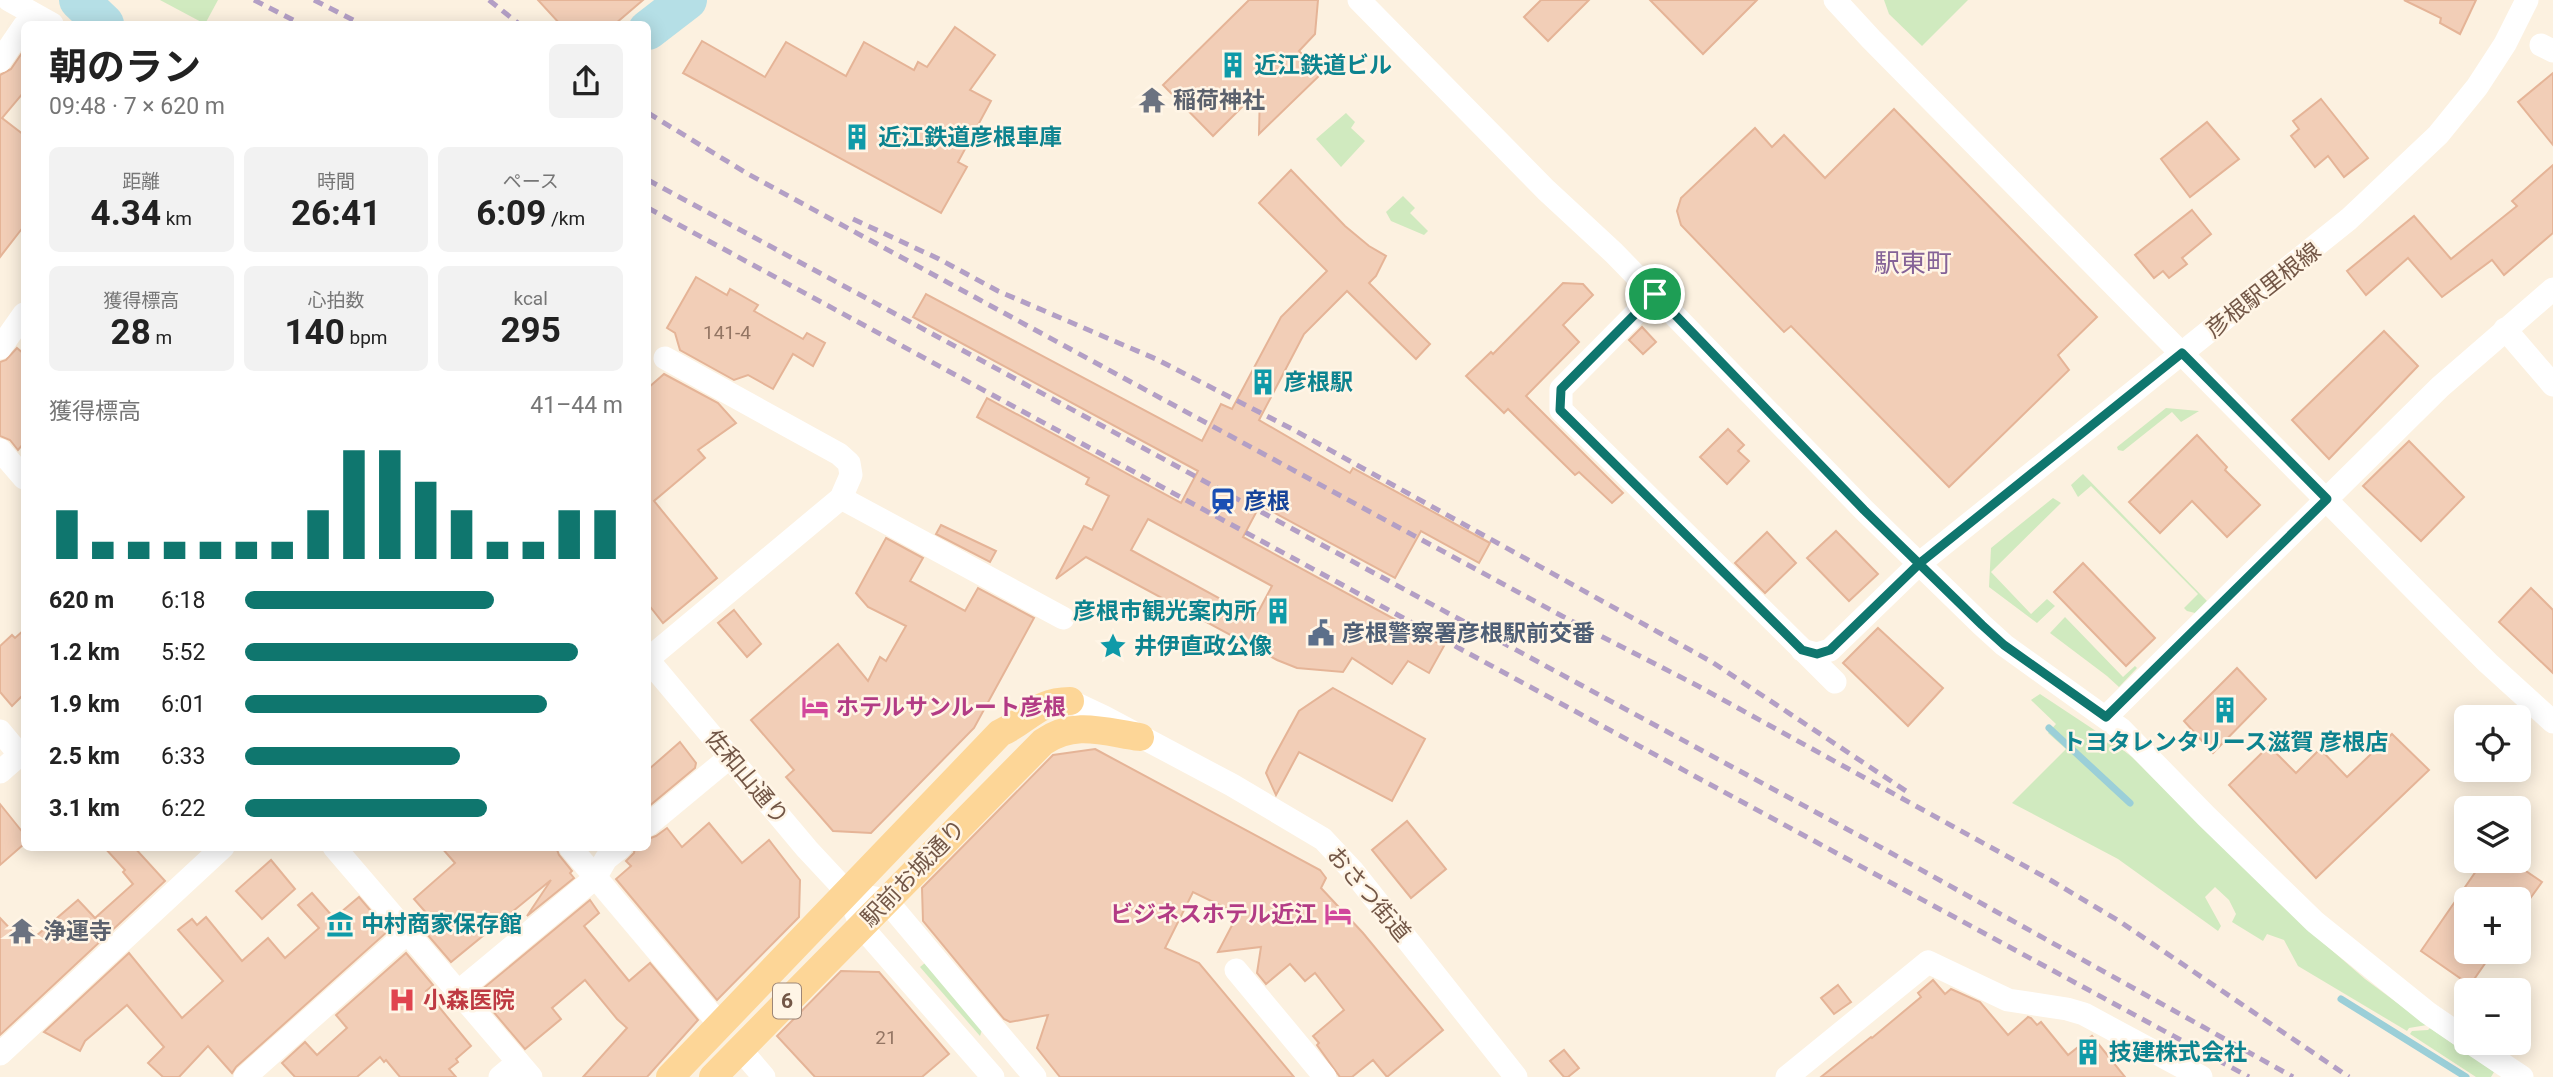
<!DOCTYPE html>
<html lang="ja">
<meta charset="utf-8">
<style>
:root{--surface:#fff;--page:#f2f2f2;--text:#222;--muted:#767676;--accent:#0f766e}
body{margin:0;font-family:Roboto,"Noto Sans JP",sans-serif;background:var(--page);color:var(--text);height:100vh;display:flex;flex-direction:column;font-size:26px;white-space:nowrap}
*{box-sizing:border-box;margin:0}
p{font-size:23px;color:var(--muted)}
.icon{flex:none;width:38px;height:38px;fill:none;stroke:currentColor;stroke-width:2;stroke-linecap:round;stroke-linejoin:round}
.map{position:relative;flex:1;overflow:hidden}
.details{position:absolute;left:21px;top:21px;width:630px;height:830px;display:flex;flex-direction:column;background:var(--surface);border-radius:10px;box-shadow:0 4px 18px #0003}
.details>*{flex:none}
.controls{position:absolute;left:2454px;top:705px;display:grid;gap:14px}
.controls a{display:grid;place-items:center;width:77px;height:77px;border-radius:10px;background:var(--surface);box-shadow:0 4px 18px #0003;font-size:35px}
.pin{position:absolute;display:grid;place-items:center;width:60px;height:60px;color:#fff;margin:-30px;border:4px solid #fff;border-radius:50%;box-shadow:0 2px 7px #0007}
.round{display:grid;place-items:center;flex:none;width:74px;height:74px;border-radius:10px;background:var(--page)}
.head{display:flex;align-items:center;justify-content:space-between;height:119px;padding:0 28px}
h1{font-size:38px;font-weight:700;line-height:52px}
.metrics{display:grid;grid-template-columns:repeat(3,1fr);gap:10px;height:119px;padding:7px 28px}
.metrics div{display:grid;align-content:center;border-radius:10px;background:var(--page);text-align:center}
.metrics b{font-size:35px;font-weight:700}
.metrics small{font-size:19px;font-weight:400}
.metrics p{font-size:19px}
.chart{height:196px;padding:14px 28px}
.chart p{display:flex;justify-content:space-between}
.chart svg{width:100%;height:126px;margin-top:7px;stroke:var(--accent);stroke-width:6}
ul{padding:0 28px;list-style:none;font-size:23px}
li{display:grid;grid-template-columns:112px 84px 1fr;align-items:center;height:52px}
li i{height:18px;border-radius:9px;background:var(--accent)}
.map>svg:first-child{display:block}
.green{fill:#d0eabf}
.lines{fill:none;stroke-linecap:round;stroke-linejoin:round}
.stream{stroke:#9bcfd8;stroke-width:7}
.river{stroke:#b5dfe6;stroke-width:40}
.building{fill:#f2ceb7;stroke:#e5b497;stroke-width:2;fill-rule:evenodd}
.minor{stroke:#fff;stroke-width:23}
.major{stroke:#fdd697;stroke-width:28}
.rail{stroke:#b39fc5;stroke-width:5;stroke-dasharray:10 7;stroke-linecap:butt}
.route-casing{stroke:#fff;stroke-width:14}
.route{stroke:#0f766e;stroke-width:9}
.labels{text-anchor:middle;stroke-width:5;stroke-linejoin:round;paint-order:stroke}
.number-label{font-size:19px;fill:#937563}
.shield{fill:#fff5e6;stroke:#9d8677;stroke-width:2}
.shield-label{font-size:21px;font-weight:bold;fill:#735747}
.culture-label{font-size:23px;font-weight:bold;fill:#0d838f;stroke:#fff5e6;text-anchor:start}
.worship-label{font-size:23px;font-weight:bold;fill:#5b616d;stroke:#fff5e6;text-anchor:start}
.street-label{font-size:23px;fill:#735747;stroke:#fff5e6}
.transit-label{font-size:23px;font-weight:bold;fill:#164399;stroke:#fff5e6;text-anchor:start}
.service-label{font-size:23px;font-weight:bold;fill:#4e5e75;stroke:#fff5e6;text-anchor:start}
.hotel-label{font-size:23px;font-weight:bold;fill:#b23c85;stroke:#fff5e6;text-anchor:start}
.health-label{font-size:23px;font-weight:bold;fill:#be3a42;stroke:#fff5e6;text-anchor:start}
.quarter-label{font-size:26px;fill:#856297;stroke:#fff5e6}
</style>
<div class="map">
<svg width="2553" height="1077" viewBox="0 0 2553 1077">
<rect width="100%" height="100%" fill="#fcf1e0"/>
<g class="green">
<polygon points="160,0 218,0 205,24"/>
<polygon points="1884,0 1968,0 1922,46 1889,14"/>
<polygon points="1346,113 1355,122 1351,128 1365,141 1341,167 1316,139"/>
<polygon points="1403,196 1415,208 1410,213 1428,231 1424,235 1391,221 1386,212"/>
<polygon points="2166,408 2199,411 2181,422 2172,412 2123,451 2118,450 2117,447"/>
<polygon points="2083,474 2207,601 2195,613 2187,611 2184,608 2198,594 2091,486 2078,497 2071,485"/>
<polygon points="2053,498 2061,503 1991,572 2031,614 2047,599 2055,606 2037,623 1989,587 1991,548"/>
<polygon points="2065,617 2123,677 2135,666 2137,668 2119,687 2107,676 2050,633"/>
<polygon points="2040,694 2114,743 2132,757 2305,927 2365,979 2427,1025 2409,1028 2407,1031 2298,966 2284,940 2267,934 2263,941 2232,922 2236,914 2229,900 2215,887 2205,897 2221,926 2218,931 2118,859 2012,803 2066,749 2048,733 2056,724 2031,700"/>
<polygon points="925,963 982,1030 980,1036 920,967"/>
<polygon points="2430,1028 2494,1072 2491,1077 2476,1077 2410,1034 2412,1031 2428,1030"/>
</g>
<g class="lines">
<g class="stream">
<polyline points="2049,728 2130,803"/>
<polyline points="2341,999 2466,1077"/>
</g>
<g class="river">
<polyline points="79,0 104,24"/>
<polyline points="648,30 687,0"/>
</g>
</g>
<g class="building">
<polygon points="538,0 643,0 615,24 560,24"/>
<polygon points="1249,0 1318,0 1315,34 1299,51 1321,74 1259,134 1260,89 1213,136 1163,85"/>
<polygon points="1541,0 1589,0 1548,41 1524,17"/>
<polygon points="1650,0 1757,0 1703,54"/>
<polygon points="2404,0 2476,0 2460,34 2440,23 2441,18"/>
<polygon points="955,27 995,55 970,90 991,101 958,162 967,167 941,213 683,73 702,41 765,77 786,42 846,76 864,42 914,70 918,62 927,67"/>
<polygon points="24,50 24,92 2,118 24,135 24,226 0,257 0,75 11,69"/>
<polygon points="2553,73 2553,145 2518,102"/>
<polygon points="2321,99 2368,158 2344,177 2328,156 2315,167 2291,136 2299,129 2293,121"/>
<polygon points="1894,109 2097,317 2058,355 2069,370 1949,487 1791,326 1784,332 1681,225 1677,211 1681,198 1755,128 1772,147 1784,135 1825,178"/>
<polygon points="2207,122 2239,159 2190,197 2161,159"/>
<polygon points="2553,165 2553,233 2504,275 2492,260 2442,297 2408,258 2366,295 2347,271 2414,216 2451,259 2517,206 2512,201"/>
<path d="M1291 170 1345 226 1369 246 1386 256 1376 276 1369 283 1430 344 1416 359 1347 291 1304 334 1259 420 1350 473 1353 468 1490 543 1479 563 1421 531 1395 578 1260 505 1243 537 1444 646 1429 673 1408 661 1392 684 1352 658 1343 672 1297 668 1277 660 1086 557 1056 579 1084 526 1092 530 1109 496 1086 484 1089 478 977 417 987 398 1181 503 1198 471 913 317 926 294 1202 441 1221 404 1232 409 1281 317 1327 271 1259 203ZM1148 519 1272 586 1255 618 1131 550Z"/>
<polygon points="2192,210 2211,234 2182,258 2187,264 2169,278 2163,271 2154,278 2135,255"/>
<polygon points="696,277 727,295 730,289 758,305 754,311 803,339 807,333 825,343 813,366 793,354 773,389 748,375 734,380 680,350 675,333 667,328"/>
<polygon points="1563,283 1583,284 1593,295 1563,325 1579,342 1526,396 1623,493 1612,503 1579,472 1575,475 1508,409 1504,413 1466,376 1491,352 1493,354"/>
<polygon points="1642,327 1656,342 1643,354 1629,340"/>
<polygon points="2384,331 2418,366 2329,459 2292,420"/>
<polygon points="17,348 24,354 24,443 18,450 10,440 0,436 0,362 6,360"/>
<polygon points="664,374 718,403 736,423 698,450 705,458 654,501 717,578 663,623 648,604 648,388"/>
<polygon points="1728,429 1744,445 1738,451 1749,461 1727,484 1700,457"/>
<polygon points="2197,435 2227,467 2225,470 2260,505 2227,537 2192,501 2160,533 2129,502"/>
<polygon points="2409,441 2464,497 2421,541 2363,486"/>
<polygon points="941,525 996,551 990,562 936,534"/>
<polygon points="1836,531 1878,574 1849,601 1807,558"/>
<polygon points="1767,532 1796,563 1765,593 1735,563"/>
<polygon points="886,538 923,558 910,581 965,611 978,588 1034,618 974,728 871,833 833,831 786,777 794,770 751,720 838,644 868,681 880,657 886,661 906,626 868,607 856,593"/>
<polygon points="2083,563 2155,638 2126,666 2054,592"/>
<polygon points="2531,588 2553,610 2553,673 2499,622"/>
<polygon points="734,610 761,644 747,657 718,623"/>
<polygon points="1878,628 1943,688 1908,726 1843,663"/>
<polygon points="24,630 24,694 12,706 0,692 0,646 12,635 15,638"/>
<polygon points="2237,668 2266,699 2213,753 2184,721"/>
<polygon points="1333,688 1425,739 1392,801 1299,752 1276,795 1266,773 1269,766 1299,711"/>
<polygon points="2392,734 2429,770 2316,878 2229,785 2269,746 2296,773 2320,749 2347,777"/>
<polygon points="680,742 696,763 695,768 648,807 648,770"/>
<polygon points="1095,749 1320,870 1326,878 1321,888 1363,933 1443,1030 1387,1077 1373,1060 1352,1077 1340,1077 1317,1045 1319,1043 1313,1036 1344,1010 1315,973 1305,981 1290,964 1266,984 1257,973 1261,947 1218,952 1238,914 1193,892 1165,948 1199,963 1294,1077 1060,1077 1037,1048 1048,1015 1010,1022 1004,1019 923,921 922,888 1053,755"/>
<polygon points="0,804 24,834 24,844 0,865"/>
<polygon points="1407,821 1446,869 1411,898 1372,850"/>
<polygon points="709,823 742,863 769,840 800,880 799,917 717,1000 616,879 631,866 626,861 634,853 635,847 648,847 648,839 656,836 667,828 682,847"/>
<polygon points="104,847 134,847 165,881 0,1035 0,918 18,937 28,927 36,936 78,900 95,918 133,884 123,872 125,870"/>
<polygon points="441,847 556,847 559,855 572,871 570,873 574,878 527,916 551,880 451,962 426,933 436,924 414,899 455,863"/>
<polygon points="271,860 295,889 262,919 236,891"/>
<polygon points="2483,861 2511,861 2542,882 2529,900 2466,900 2466,952 2493,952 2470,985 2421,951"/>
<polygon points="312,893 334,918 359,897 388,931 236,1067 232,1073 208,1046 179,1077 163,1077 148,1063 164,1047 127,1005 85,1041 80,1051 44,1032 129,953 182,1018 223,981 178,930 192,919 197,925 206,917 242,961 268,938 285,958 319,928 298,905"/>
<polygon points="590,900 599,913 584,926 629,981 650,963 698,1020 647,1077 583,1077 627,1028 617,1019 585,980 552,1008 561,1019 525,1049 480,996 480,991"/>
<polygon points="406,953 433,985 426,991 471,1046 456,1059 458,1062 449,1069 456,1077 400,1077 386,1060 384,1062 380,1057 357,1077 295,1077 282,1063 305,1042 317,1055 347,1028 336,1015"/>
<polygon points="841,971 879,972 949,1054 922,1077 815,1077 777,1036"/>
<polygon points="1933,980 1945,994 1951,989 1980,1002 2008,1035 2028,1017 2031,1018 2037,1025 2041,1022 2068,1055 2092,1036 2125,1077 1821,1077 1871,1037 1872,1038 1921,997 1918,993"/>
<polygon points="1838,985 1851,1002 1834,1014 1821,998"/>
<polygon points="1564,1050 1579,1068 1568,1077 1564,1077 1550,1061"/>
</g>
<g class="lines">
<g class="minor">
<polyline points="9,0 52,24"/>
<polyline points="1359,0 1546,190 1614,253 1864,510 1982,625 2004,645 2121,729 2206,816 2315,922 2428,1013 2466,1039"/>
<polyline points="1835,0 1871,39 2421,596 2488,663 2553,722"/>
<polyline points="2541,45 2553,51"/>
<polyline points="0,61 24,26"/>
<polyline points="1655,294 1561,389 1561,410 1835,682"/>
<polyline points="2505,329 2553,385"/>
<polyline points="0,348 24,314"/>
<polyline points="0,450 24,478"/>
<polyline points="841,498 1063,618"/>
<polyline points="1802,650 1817,654 1830,650 1920,563 2349,219 2438,135 2477,87 2505,44 2527,0"/>
<polyline points="648,659 841,498 851,475 849,463 839,454 665,358"/>
<polyline points="648,660 807,849 848,893 861,926 993,1077"/>
<polyline points="1070,701 1104,717 1232,785 1323,839 1352,870 1516,1077"/>
<polyline points="2106,717 2440,387 2553,289"/>
<polyline points="0,731 20,755"/>
<polyline points="0,772 24,751"/>
<polyline points="648,825 730,757"/>
<polyline points="334,847 531,1077"/>
<polyline points="570,847 720,1025"/>
<polyline points="848,893 886,900 1035,1077"/>
<polyline points="1236,970 1325,1077"/>
<polyline points="459,991 595,878 606,859 621,847"/>
<polyline points="2471,1043 2522,1077"/>
<polyline points="740,1049 764,1077"/>
<polyline points="0,1054 223,847"/>
<polyline points="245,1077 407,933"/>
<polyline points="500,1077 518,1062"/>
<polyline points="1787,1077 1928,962 2008,1000 2067,1009 2084,1014 2201,1077"/>
</g>
<g class="major">
<path d="M670 1077 1000 733C1028 721 1036 701 1070 701"/>
<path d="M713 1077 1043 742C1075 720 1104 732 1140 737"/>
</g>
<g class="rail">
<polyline points="254,0 301,24"/>
<polyline points="314,0 361,24"/>
<polyline points="489,0 519,24"/>
<polyline points="648,113 748,174 1562,616 1698,686 2052,881 2119,921 2349,1077"/>
<polyline points="648,180 1882,848 2293,1077"/>
<polyline points="648,208 2249,1077"/>
<polyline points="853,219 939,259 998,291 1156,359 1294,430 1712,662 1909,793"/>
</g>
</g>
<g class="lines">
<g class="route-casing">
<polyline id="route" points="1655,294 1864,510 1982,625 2004,645 2106,717 2327,499 2182,353 1920,563 1830,650 1817,654 1802,650 1560,410 1561,389 1655,294"/>
</g>
<use href="#route" class="route"/>
</g>
<defs>
<g id="building-bare" transform="scale(2.1)"><path d="M-4-6H4V6H1V3H-1V6H-4ZM-2.5-4.3h1.7v1.8h-1.7ZM.8-4.3h1.7v1.8H.8ZM-2.5-1h1.7V.8h-1.7ZM.8-1h1.7V.8H.8Z" fill="#0f9aa8" stroke="#fff5e6" stroke-width="2.5" paint-order="stroke"/></g>
<g id="temple-bare" transform="scale(2.1)"><path d="M0-6L5-2H3V0L6.5 2.5H4V6H1.5V3h-3V6H-4V2.5H-6.5L-3 0V-2H-5Z" fill="#6b7280" stroke="#fff5e6" stroke-width="2.5" paint-order="stroke"/></g>
<g id="station-bare" transform="scale(2.1)"><path d="M-3-6H3Q5-6 5-4V2Q5 4 3 4L4.5 6H3L1.5 4h-3L-3 6H-4.5L-3 4Q-5 4-5 2V-4Q-5-6-3-6ZM-3.5-4v3h7v-3ZM-3.5 1v1.5H-2V1ZM2 1v1.5H3.5V1Z" fill="#1a4fb4" stroke="#fff5e6" stroke-width="2.5" paint-order="stroke"/></g>
<g id="civic-bare" transform="scale(2.1)"><path d="M-.6-6.5H3V-4.5H.6V-3L4-1V1h2V6H-6V1h2V-1L-.6-3ZM-1.2 2.5V6h2.4V2.5Z" fill="#5c6f8a" stroke="#fff5e6" stroke-width="2.5" paint-order="stroke"/></g>
<g id="sight-bare" transform="scale(2.1)"><path d="M0-6L1.8-2.2L6-1.7L2.9 1.2L3.7 5.4L0 3.3L-3.7 5.4L-2.9 1.2L-6-1.7L-1.8-2.2Z" fill="#0f9aa8" stroke="#fff5e6" stroke-width="2.5" paint-order="stroke"/></g>
<g id="hotel-bare" transform="scale(2.1)"><path d="M-6-4.5h1.5V1H6V5H4.5V3h-9V5H-6ZM-4 0a1.8 1.8 0 1 1 3.6 0ZM.5 0V-2.5h3Q6-2.5 6 0Z" fill="#d1479c" stroke="#fff5e6" stroke-width="2.5" paint-order="stroke"/></g>
<g id="museum-bare" transform="scale(2.1)"><path d="M0-6L6-3V-2H-6V-3ZM-5-1h2V3h-2ZM-1-1h2V3h-2ZM3-1h2V3H3ZM-6 4H6V6H-6Z" fill="#0f9aa8" stroke="#fff5e6" stroke-width="2.5" paint-order="stroke"/></g>
<g id="hospital-bare" transform="scale(2.1)"><path d="M-5-5h3v3.5h4V-5h3V5h-3V1.5h-4V5h-3Z" fill="#e0444e" stroke="#fff5e6" stroke-width="2.5" paint-order="stroke"/></g>
</defs>
<g fill-rule="evenodd">
<use href="#building-bare" x="1233" y="65"/>
<use href="#temple-bare" x="1152" y="100"/>
<use href="#building-bare" x="857" y="137"/>
<use href="#building-bare" x="1263" y="382"/>
<use href="#station-bare" x="1223" y="501"/>
<use href="#building-bare" x="1278" y="611"/>
<use href="#civic-bare" x="1321" y="633"/>
<use href="#sight-bare" x="1113" y="646"/>
<use href="#hotel-bare" x="815" y="707"/>
<use href="#building-bare" x="2225" y="710"/>
<use href="#hotel-bare" x="1338" y="914"/>
<use href="#museum-bare" x="340" y="924"/>
<use href="#temple-bare" x="22" y="931"/>
<use href="#hospital-bare" x="402" y="1000"/>
<use href="#building-bare" x="2088" y="1052"/>
</g>
<g class="labels">
<g class="number-label">
<text x="727" y="339">141-4</text>
<text x="886" y="1044">21</text>
</g>
<rect class="shield" x="773" y="983.5" width="28" height="35" rx="5"/>
<g class="shield-label">
<text x="787" y="1008">6</text>
</g>
<g class="culture-label">
<text x="1254" y="73">近江鉄道ビル</text>
<text x="878" y="145">近江鉄道彦根車庫</text>
<text x="1284" y="390">彦根駅</text>
<text x="1257" y="619" text-anchor="end">彦根市観光案内所</text>
<text x="1134" y="654">井伊直政公像</text>
<text x="2225" y="750" text-anchor="middle">トヨタレンタリース滋賀 彦根店</text>
<text x="361" y="932">中村商家保存館</text>
<text x="2109" y="1060">技建株式会社</text>
</g>
<g class="worship-label">
<text x="1173" y="108">稲荷神社</text>
<text x="43" y="939">浄運寺</text>
</g>
<g class="street-label">
<text transform="translate(2263 290) rotate(-38)" y="8">彦根駅里根線</text>
<text transform="translate(747 777) rotate(50)" y="8">佐和山通り</text>
<text transform="translate(913 873) rotate(-46)" y="8">駅前お城通り</text>
<text transform="translate(1369 894) rotate(50)" y="8">おさつ街道</text>
</g>
<g class="transit-label">
<text x="1244" y="509">彦根</text>
</g>
<g class="service-label">
<text x="1342" y="641">彦根警察署彦根駅前交番</text>
</g>
<g class="hotel-label">
<text x="836" y="715">ホテルサンルート彦根</text>
<text x="1317" y="922" text-anchor="end">ビジネスホテル近江</text>
</g>
<g class="health-label">
<text x="423" y="1008">小森医院</text>
</g>
<g class="quarter-label">
<text x="1913" y="272">駅東町</text>
</g>
</g>
</svg>
<div class="controls">
<a><svg class="icon" aria-label="locate" viewBox="0 0 24 24"><circle cx="12" cy="12" r="6"/><path d="M12 2v4M12 18v4M2 12h4M18 12h4"/></svg></a>
<a><svg class="icon" aria-label="layers" viewBox="0 0 24 24"><path d="M12 4l9 5-9 5-9-5zM3 14l9 5 9-5"/></svg></a>
<a>+</a>
<a>−</a>
</div>
<div class="pin" style="left:1655px;top:294px;background:#1e9e55"><svg class="icon" aria-label="arrive" viewBox="0 0 24 24"><path d="M6 21V4h12l-3 4 3 4H6"/></svg></div>
<section class="details">
<div class="head"><div><h1>朝のラン</h1><p>09:48 · 7 × 620 m</p></div><a class="round"><svg class="icon" aria-label="share" viewBox="0 0 24 24"><path d="M12 15V3M7 8l5-5 5 5M5 13v7h14v-7"/></svg></a></div>
<div class="metrics">
<div><p>距離</p><b>4.34<small> km</small></b></div>
<div><p>時間</p><b>26:41</b></div>
<div><p>ペース</p><b>6:09<small> /km</small></b></div>
</div>
<div class="metrics">
<div><p>獲得標高</p><b>28<small> m</small></b></div>
<div><p>心拍数</p><b>140<small> bpm</small></b></div>
<div><p>kcal</p><b>295</b></div>
</div>
<div class="chart"><p><span>獲得標高</span>41–44 m</p>
<svg viewBox="0 0 160 44" preserveAspectRatio="none"><path d="M5 44V27M15 44V38M25 44V38M35 44V38M45 44V38M55 44V38M65 44V38M75 44V27M85 44V6M95 44V6M105 44V17M115 44V27M125 44V38M135 44V38M145 44V27M155 44V27"/></svg>
</div>
<ul>
<li><b>620 m</b>6:18<i style="width:66%"></i></li>
<li><b>1.2 km</b>5:52<i style="width:88%"></i></li>
<li><b>1.9 km</b>6:01<i style="width:80%"></i></li>
<li><b>2.5 km</b>6:33<i style="width:57%"></i></li>
<li><b>3.1 km</b>6:22<i style="width:64%"></i></li>
</ul>
</section>
</div>
